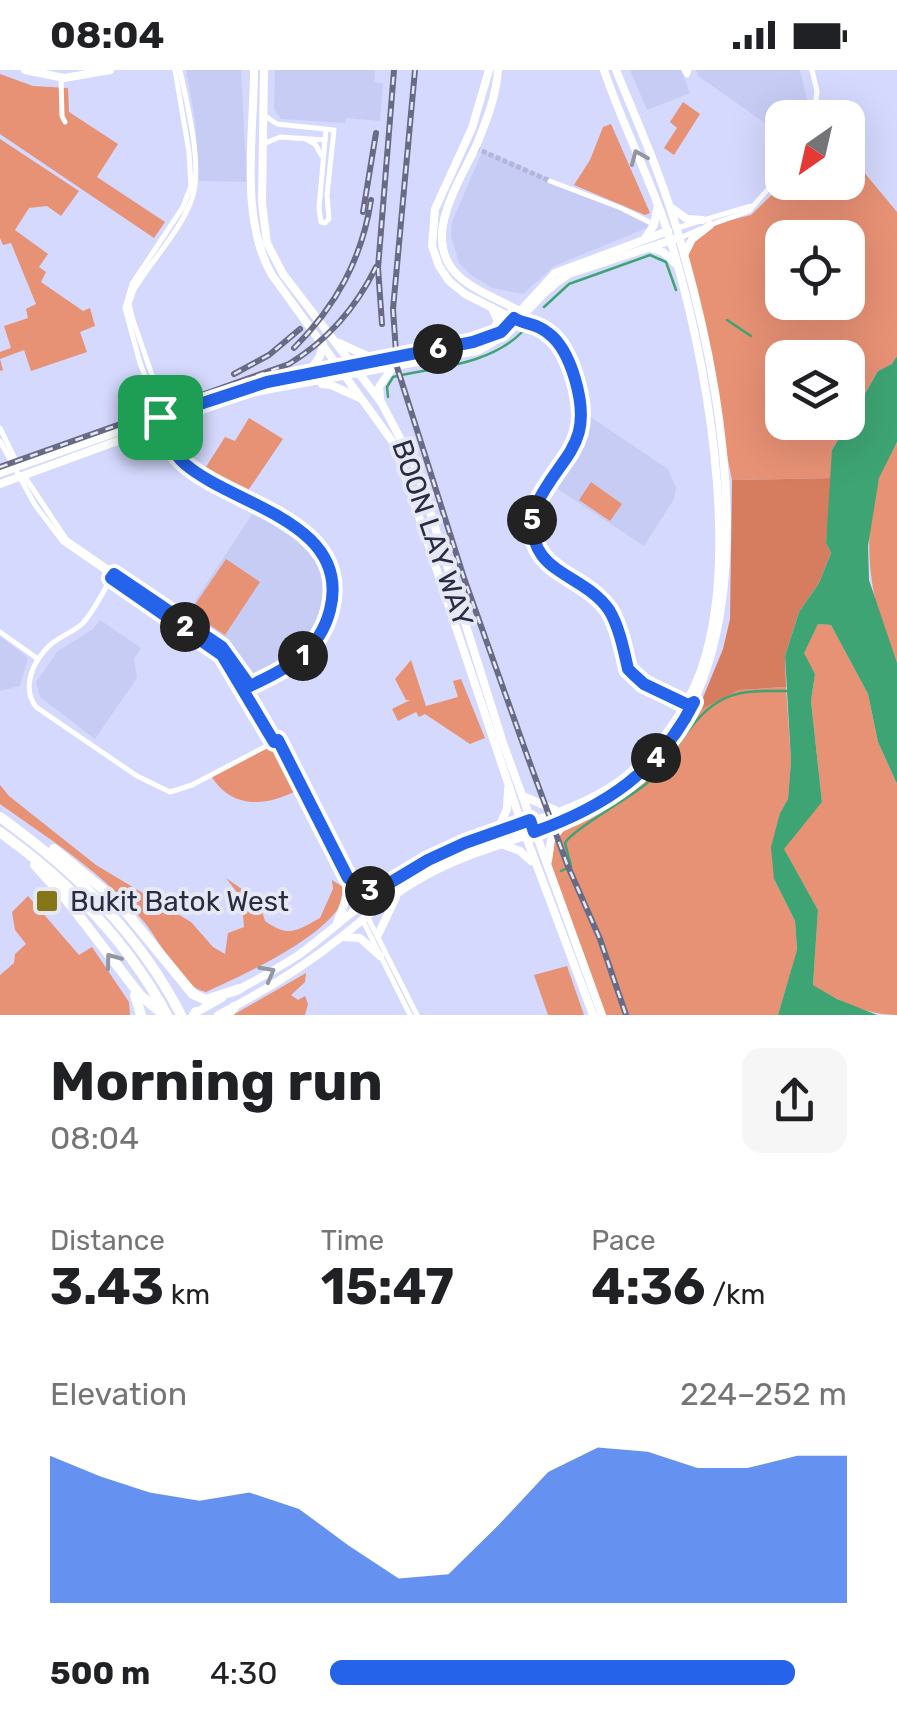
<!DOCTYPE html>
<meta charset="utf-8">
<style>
:root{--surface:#fff;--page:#f6f6f6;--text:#202124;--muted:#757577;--accent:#2563eb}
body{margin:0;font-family:Rubik,sans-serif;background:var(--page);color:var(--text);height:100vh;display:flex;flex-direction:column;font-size:38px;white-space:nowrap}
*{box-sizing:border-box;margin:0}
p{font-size:32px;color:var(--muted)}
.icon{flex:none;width:55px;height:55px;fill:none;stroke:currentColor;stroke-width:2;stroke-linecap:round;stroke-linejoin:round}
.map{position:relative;height:945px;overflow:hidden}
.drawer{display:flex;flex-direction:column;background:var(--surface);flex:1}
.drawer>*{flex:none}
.needle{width:65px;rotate:214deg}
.buttons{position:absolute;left:765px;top:30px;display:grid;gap:20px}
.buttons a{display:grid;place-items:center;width:100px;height:100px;border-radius:20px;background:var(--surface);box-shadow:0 10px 40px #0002;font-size:50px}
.pin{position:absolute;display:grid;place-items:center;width:85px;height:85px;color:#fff;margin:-42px;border-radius:20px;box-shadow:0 5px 15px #0006}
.km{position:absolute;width:50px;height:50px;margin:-25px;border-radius:50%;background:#222;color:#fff;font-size:28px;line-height:50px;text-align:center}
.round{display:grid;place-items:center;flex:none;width:105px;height:105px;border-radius:20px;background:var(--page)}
.headline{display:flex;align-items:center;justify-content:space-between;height:170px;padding:0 50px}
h1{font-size:55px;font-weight:700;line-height:75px}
.stats{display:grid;grid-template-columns:repeat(3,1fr);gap:15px;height:170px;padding:10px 50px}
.stats div{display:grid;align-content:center}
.stats b{font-size:50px;font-weight:700}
.stats small{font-size:28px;font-weight:400}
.stats p{font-size:28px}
.chart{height:280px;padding:20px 50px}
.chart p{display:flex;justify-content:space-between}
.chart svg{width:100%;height:180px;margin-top:10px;fill:var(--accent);opacity:.7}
ul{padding:0 50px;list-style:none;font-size:32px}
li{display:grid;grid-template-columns:160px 120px 1fr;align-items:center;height:75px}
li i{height:25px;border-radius:12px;background:var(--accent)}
.status{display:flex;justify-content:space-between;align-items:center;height:70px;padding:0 50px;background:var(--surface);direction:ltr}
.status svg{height:28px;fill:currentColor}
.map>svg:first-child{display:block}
.built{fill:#c7ccf4}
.green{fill:#e79175;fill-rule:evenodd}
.forest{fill:#d77d5f}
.water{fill:#3ea473}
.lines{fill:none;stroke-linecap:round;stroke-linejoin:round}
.stream{stroke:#3ea473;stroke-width:2.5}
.minor-tunnel{stroke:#b2b6d8;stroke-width:5;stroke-dasharray:5 2.5;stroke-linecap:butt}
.minor{stroke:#fff;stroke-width:5}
.major{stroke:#fff;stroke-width:8}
.highway{stroke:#fff;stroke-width:10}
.rail-casing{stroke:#676b86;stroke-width:6}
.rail{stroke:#e6e8f4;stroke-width:2.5;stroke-dasharray:8;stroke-linecap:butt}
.oneway{stroke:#9496a0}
.route-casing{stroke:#fff;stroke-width:20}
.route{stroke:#2563eb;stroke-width:12}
.poi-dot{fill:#86761a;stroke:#e6e8f4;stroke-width:4}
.labels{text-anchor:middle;stroke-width:8;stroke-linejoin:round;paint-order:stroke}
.street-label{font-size:28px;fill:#292c42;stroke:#e6e8f4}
.poi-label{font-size:28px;fill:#292c42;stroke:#e6e8f4;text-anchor:start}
</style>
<div class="status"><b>08:04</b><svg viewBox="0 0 49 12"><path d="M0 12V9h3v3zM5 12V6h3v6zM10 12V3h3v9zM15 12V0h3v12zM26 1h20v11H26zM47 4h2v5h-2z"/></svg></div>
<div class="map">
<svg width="897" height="945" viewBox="0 0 897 945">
<rect width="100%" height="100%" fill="#d4d9fd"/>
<g class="built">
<polygon points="186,0 241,0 247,112 199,111 195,50"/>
<polygon points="275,0 375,0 374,12 383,14 380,51 346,48 345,53 281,49 274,39"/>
<polygon points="630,0 681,0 690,23 647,40"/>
<polygon points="696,0 800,0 809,37 802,47 782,48 782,65 698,6"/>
<polygon points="483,80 649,152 647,158 554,196 523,224 493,218 471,205 459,193 451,166 452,152"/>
<polygon points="589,346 668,399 676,418 674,429 644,476 555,417 574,394 585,370"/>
<polygon points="255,440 308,470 321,486 329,515 323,548 307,575 295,588 254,610 234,582 185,546"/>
<polygon points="100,550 141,578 134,589 137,608 95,669 40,627 36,612 58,581 93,559"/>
<polygon points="0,566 28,588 20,616 0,621"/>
</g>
<g class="green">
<polygon points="0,4 33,16 68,18 69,42 118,74 97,107 165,152 154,168 0,64"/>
<polygon points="683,32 700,44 674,85 664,78 677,58 670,52"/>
<polygon points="611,54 650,143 645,145 574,115 590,90 603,57"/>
<polygon points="0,69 79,121 61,146 47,136 29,138 15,160 48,184 39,197 46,202 41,212 83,241 90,238 95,256 80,262 87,282 31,301 24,280 0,289 3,300 0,301 0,282 11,278 4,256 28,248 26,239 36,234 11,173 3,175 0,168"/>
<path d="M848 83 897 142V286L893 294 878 301 832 380V408L732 410 686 183 688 164 706 156 751 145 784 113 848 112ZM782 168H848V232H782ZM782 288H848V352H782Z"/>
<polygon points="249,348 283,369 247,422 206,397 225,367 235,371"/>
<path d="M897 372V593C870 537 860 468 879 408 883 396 891 384 897 372Z"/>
<polygon points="591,412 622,434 610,451 579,430"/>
<polygon points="226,489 260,512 225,565 190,542"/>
<path d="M818 554 831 555 868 624 878 672 897 714V945C866 945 839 931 813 915L818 840 783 778 822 732 811 631 815 604 803 583Z"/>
<polygon points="411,590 426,636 458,627 453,611 461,609 485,668 470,674 425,644 419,647 416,642 398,651 392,639 410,630 406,630 395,609"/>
<polygon points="786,617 791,691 788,729 780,743 774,809 795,851 797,881 778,945 602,945 549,801 548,782 563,755 623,720 697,642 739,620"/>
<path d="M274 672 298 720C265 737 232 739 211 706Z"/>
<path d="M0 715 9 726 96 795 191 852 213 877 225 884 228 863 244 857 243 845 232 838 239 825 226 808 259 831 265 851C289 868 296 861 320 848L333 819 332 810 343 817 340 836C318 871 243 905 206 922 182 918 161 873 145 853 105 804 51 770 0 734Z"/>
<polygon points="28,826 79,885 92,877 129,932 130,945 0,945 0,905 14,893 15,884 26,874 15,860 12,842"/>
<polygon points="567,896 584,945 548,945 534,905"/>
<polygon points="306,903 305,912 291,925 298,930 305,926 308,934 305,945 233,945"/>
</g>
<polygon class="forest" points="832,408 826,473 831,483 819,513 799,542 785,586 786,617 739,620 697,642 723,579 730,549 732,410"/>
<polygon class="water" points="897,286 897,372 879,408 868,476 869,510 897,593 897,714 878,672 868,624 831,555 818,554 804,583 815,604 811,631 822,732 784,779 818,840 813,915 837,929 877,945 778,945 797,880 795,851 774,809 771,777 780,743 788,729 791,691 785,586 799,542 819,513 831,483 826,473 832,380 861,331 848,327 848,323 863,327 878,301 892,294"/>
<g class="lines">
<g class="stream">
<polyline points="544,237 569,214 650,185 666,192 676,220"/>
<polyline points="727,250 751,266"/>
<path d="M388 327 387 317 393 307C436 297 490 295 522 262"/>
<path d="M561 801 571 796 565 773C572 760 629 728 646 714 673 690 688 650 718 632 739 619 763 621 786 621"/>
</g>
<polyline class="minor-tunnel" points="475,78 550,111"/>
<g class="minor">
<polyline points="175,0 189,82 191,116 183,137 132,214 125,238 140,293 174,382 187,396 239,428 247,429"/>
<path d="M180 0C187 35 205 101 190 134 177 165 151 191 134 220L129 234 133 250 172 363 182 385C229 431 352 454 330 538 319 585 284 599 244 618"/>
<polyline points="684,0 687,5 689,0"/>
<polyline points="812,0 817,21 814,48"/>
<polyline points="61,8 62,46 65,52"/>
<polyline points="264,45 277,54 334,60 327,125 329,149 325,153 321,152 319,138 326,59"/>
<polyline points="306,69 315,74 322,86"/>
<polyline points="263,74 280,67 325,70"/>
<polyline points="550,111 621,138 651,153"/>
<polyline points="710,155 749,141 782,103"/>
<polyline points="677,158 751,136"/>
<polyline points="680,168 700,159"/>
<path d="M520 252C535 250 549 261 558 273 567 285 572 299 577 314 600 394 528 402 532 459 535 498 580 510 603 534 621 553 616 584 632 603 645 618 667 626 684 634"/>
<polyline points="0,358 19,397"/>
<polyline points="0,371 35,435 63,472 212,575 230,594 249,627 299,718 357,839"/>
<polyline points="25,407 66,469 222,577 241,600 260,634 417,945"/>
<path d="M113 506C103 521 95 540 83 553 74 562 60 566 50 575 33 591 21 617 36 637L137 706 170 722 192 715 276 671"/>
<polyline points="0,562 38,589"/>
<path d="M627 592C646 606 664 625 689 626"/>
<polyline points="362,849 410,945"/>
</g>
<g class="major">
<polyline points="25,0 64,8 110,0"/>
<path d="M254 0C254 63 239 149 272 205L395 375 525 764 593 945"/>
<polyline points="264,0 262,133 267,173 283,204 381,332 417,400 503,673 602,945"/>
<polyline points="489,0 472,58 435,139 432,176 439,196 449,211 465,224 516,250"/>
<path d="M498 0C496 27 487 49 477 74 459 114 417 172 462 209 479 223 503 231 523 243"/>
<polyline points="673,139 687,149 702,150"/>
<polyline points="646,167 654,155 657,139"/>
<polyline points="651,178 663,182 676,194"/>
<polyline points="684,185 692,169 710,155"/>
<polyline points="491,264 498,251 492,238"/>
<polyline points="339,273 376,290"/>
<polyline points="355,297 488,267 501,262 555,203 668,161"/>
<polyline points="307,306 320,286 323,274"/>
<polyline points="322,314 331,315 360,328"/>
<polyline points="380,328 379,317 391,300"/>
<polyline points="0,403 231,322 267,312 341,299"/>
<path d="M0 414 249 323 477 281C519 262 532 226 569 204L675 169"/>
<polyline points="523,726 555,740"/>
<polyline points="497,761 507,739 508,719"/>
<polyline points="501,774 520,781 531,791"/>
<polyline points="548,791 551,770 567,751"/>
<polyline points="348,808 362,819 378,820"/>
<polyline points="337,853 347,826 346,816"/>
<polyline points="378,865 396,827"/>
<polyline points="343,867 360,868 380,886"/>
<path d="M234 922C256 910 279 898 300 884 342 852 380 816 428 791 487 760 571 748 622 709 656 682 686 642 701 600 742 484 706 285 670 169 652 111 623 57 604 0"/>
<polyline points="195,943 222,928"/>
<path d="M218 945C261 923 302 898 340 868 365 848 390 826 418 810 483 771 565 764 625 718 777 602 726 328 680 170 664 112 639 56 616 0"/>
</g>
<g class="highway">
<path d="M0 747C74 800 139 863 181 945"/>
<path d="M0 762C69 812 126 869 167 945"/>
<polyline points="54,779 116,830 193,924 206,930 239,919"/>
<polyline points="35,795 66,829 140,925 164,945"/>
<polyline points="135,925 141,945"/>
<polyline points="194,945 196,942"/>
<polyline points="227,945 234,937"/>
</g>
<g class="rail-casing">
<g id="rail">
<polyline points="415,0 393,239 397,297 464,508 528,688 567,794 600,869 626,945"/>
<polyline points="363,142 376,63"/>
<polyline points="382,254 378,198 394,0"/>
<path d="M294 278C336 236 362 189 371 130"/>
<polyline points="234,304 269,285 300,259"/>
<path d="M0 397 289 294C328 270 356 238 376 197"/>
</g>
</g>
<use href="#rail" class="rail"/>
</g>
<defs><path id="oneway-chevron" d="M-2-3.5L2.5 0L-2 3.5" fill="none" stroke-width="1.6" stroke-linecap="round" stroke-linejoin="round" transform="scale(2.5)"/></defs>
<g class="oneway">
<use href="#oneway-chevron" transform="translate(638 87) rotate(-113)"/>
<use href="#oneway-chevron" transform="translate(112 890) rotate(-127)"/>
<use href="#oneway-chevron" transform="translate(268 903) rotate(-29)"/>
</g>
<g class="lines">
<g class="route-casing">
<path id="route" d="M514 248C525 255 535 252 548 263 562 273 570 292 575 309 596 380 557 385 533 442 525 505 582 501 609 540 619 556 624 581 628 599L633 604 644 614 688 635 694 632C660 700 605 737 534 762L530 750 465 773 428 790 378 820 362 819 348 808 278 670 274 672 222 585 111 508 114 504 222 577 250 616C287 598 319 583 330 540 352 452 234 436 185 394 171 382 166 364 160 347L267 312 473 272 501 262Z"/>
</g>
<use href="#route" class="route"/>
</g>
<rect class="poi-dot" x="35" y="819" width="24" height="24" rx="5"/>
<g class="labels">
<g class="street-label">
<text transform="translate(433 463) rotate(71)" y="10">BOON LAY WAY</text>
</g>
<g class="poi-label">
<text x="70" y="841">Bukit Batok West</text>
</g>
</g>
</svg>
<div class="buttons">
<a><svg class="needle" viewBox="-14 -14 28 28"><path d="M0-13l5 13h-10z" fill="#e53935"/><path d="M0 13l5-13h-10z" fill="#757577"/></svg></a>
<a><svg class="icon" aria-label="locate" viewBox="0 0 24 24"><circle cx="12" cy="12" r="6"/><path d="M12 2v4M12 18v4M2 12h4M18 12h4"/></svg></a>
<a><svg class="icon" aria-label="layers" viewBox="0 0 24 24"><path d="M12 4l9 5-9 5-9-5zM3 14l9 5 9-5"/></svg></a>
</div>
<div class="pin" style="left:160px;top:347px;background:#1e9e55"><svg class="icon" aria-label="arrive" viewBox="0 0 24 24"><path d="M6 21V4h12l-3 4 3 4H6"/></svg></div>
<b class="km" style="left:303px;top:586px">1</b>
<b class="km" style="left:185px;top:557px">2</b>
<b class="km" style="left:370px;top:821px">3</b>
<b class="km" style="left:656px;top:688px">4</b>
<b class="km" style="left:532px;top:450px">5</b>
<b class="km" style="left:438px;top:279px">6</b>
</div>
<section class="drawer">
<div class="headline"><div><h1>Morning run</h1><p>08:04</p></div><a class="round"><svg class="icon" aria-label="share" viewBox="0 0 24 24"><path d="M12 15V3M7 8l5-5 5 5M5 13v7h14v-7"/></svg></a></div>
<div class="stats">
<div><p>Distance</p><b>3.43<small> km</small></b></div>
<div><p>Time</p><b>15:47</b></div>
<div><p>Pace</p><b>4:36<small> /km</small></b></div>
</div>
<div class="chart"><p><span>Elevation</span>224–252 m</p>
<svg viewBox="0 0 160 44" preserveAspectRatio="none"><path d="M0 44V8L10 13L20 17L30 19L40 17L50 21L60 30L70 38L80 37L90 25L100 12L110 6L120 7L130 11L140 11L150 8L160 8V44z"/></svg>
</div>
<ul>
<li><b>500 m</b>4:30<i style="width:90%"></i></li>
</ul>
</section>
